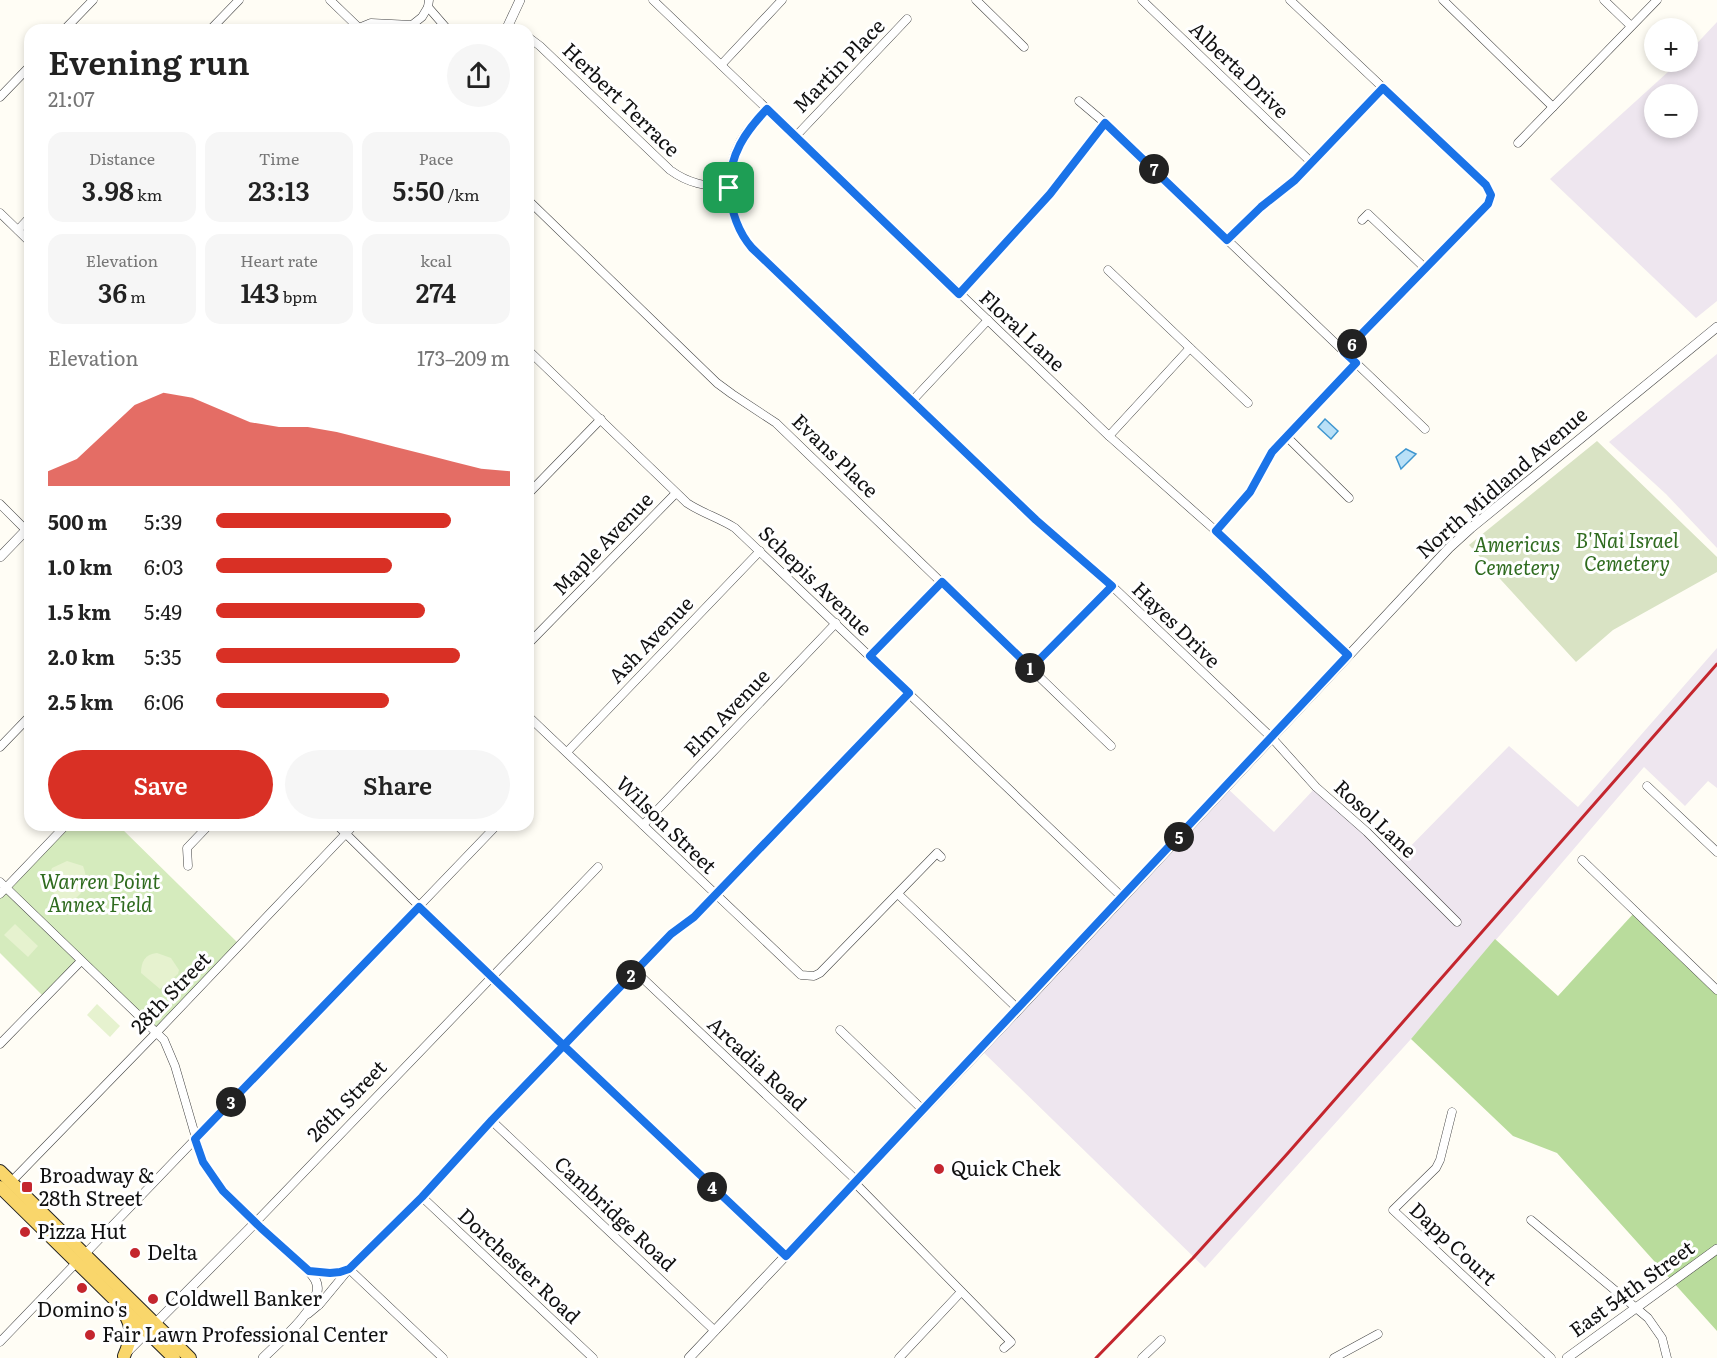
<!DOCTYPE html>
<meta charset="utf-8">
<style>
:root{--surface:#fff;--page:#f6f6f6;--text:#222;--muted:#767676;--accent:#d93025}
body{margin:0;font-family:Literata,serif;background:var(--page);color:var(--text);height:100vh;display:flex;flex-direction:column;font-size:22px;white-space:nowrap}
*{box-sizing:border-box;margin:0}
p{font-size:20px;color:var(--muted)}
.icon{flex:none;width:33px;height:33px;fill:none;stroke:currentColor;stroke-width:2;stroke-linecap:round;stroke-linejoin:round}
.map{position:relative;flex:1;overflow:hidden}
.side{position:absolute;left:24px;top:24px;width:510px;height:807px;display:flex;flex-direction:column;background:var(--surface);border-radius:18px;box-shadow:0 3px 9px #0003}
.side>*{flex:none}
.fabs{position:absolute;left:1644px;top:18px;display:grid;gap:12px}
.fabs a{display:grid;place-items:center;width:54px;height:54px;border-radius:50%;background:var(--surface);box-shadow:0 3px 9px #0003;font-size:30px}
.pin{position:absolute;display:grid;place-items:center;width:51px;height:51px;color:#fff;margin:-26px;border-radius:12px;box-shadow:0 3px 9px #0006}
.km{position:absolute;width:30px;height:30px;margin:-15px;border-radius:50%;background:#222;color:#fff;font-size:16px;line-height:30px;text-align:center}
.round{display:grid;place-items:center;flex:none;width:63px;height:63px;border-radius:32px;background:var(--page)}
.summary{display:flex;align-items:center;justify-content:space-between;height:102px;padding:0 24px}
h1{font-size:33px;font-weight:600;line-height:45px}
.figures{display:grid;grid-template-columns:repeat(3,1fr);gap:9px;height:102px;padding:6px 24px}
.figures div{display:grid;align-content:center;border-radius:15px;background:var(--page);text-align:center}
.figures b{font-size:26px;font-weight:600}
.figures small{font-size:16px;font-weight:400}
.figures p{font-size:16px}
.chart{height:168px;padding:12px 24px}
.chart p{display:flex;justify-content:space-between}
.chart svg{width:100%;height:108px;margin-top:6px;fill:var(--accent);opacity:.7}
.cta{display:flex;gap:12px;margin-top:auto;padding:12px 24px}
.cta a{flex:1;height:69px;border-radius:36px;background:var(--accent);color:#fff;font-size:24px;font-weight:600;line-height:69px;text-align:center}
.cta a+a{background:var(--page);color:var(--text)}
ul{padding:0 24px;list-style:none;font-size:20px}
li{display:grid;grid-template-columns:96px 72px 1fr;align-items:center;height:45px}
li i{height:15px;border-radius:8px;background:var(--accent)}
.map>svg:first-child{display:block}
.industrial{fill:#eee6ef;fill-rule:evenodd}
.green{fill:#d5ebbd}
.forest{fill:#b9dc9c}
.cemetery{fill:#d9e3c4}
.pitch{fill:#e6f2cf}
.water{fill:#b9e0f7;stroke:#3f96cf;stroke-width:1.5}
.lines{fill:none;stroke-linecap:round;stroke-linejoin:round}
.minor-casing{stroke:#444;stroke-width:9}
.tertiary-casing{stroke:#444;stroke-width:10}
.primary-casing{stroke:#222;stroke-width:14}
.minor{stroke:#fff;stroke-width:8}
.tertiary{stroke:#fff;stroke-width:9}
.primary{stroke:#f9d66b;stroke-width:12}
.rail{stroke:#c4262e;stroke-width:3}
.route-casing{stroke:#fff;stroke-width:12}
.route{stroke:#1a73e8;stroke-width:8}
.poi-dot{fill:#c4262e;stroke:#fff;stroke-width:2}
.labels{text-anchor:middle;stroke-width:6;stroke-linejoin:round;paint-order:stroke}
.street-label{font-size:20px;fill:#111;stroke:#fff}
.park-label{font-size:20px;font-style:italic;fill:#2f6b1f;stroke:#fff}
.poi-label{font-size:20px;fill:#111;stroke:#fff;text-anchor:start}
</style>
<div class="map">
<svg width="1717" height="1358" viewBox="0 0 1717 1358">
<rect width="100%" height="100%" fill="#fffdf5"/>
<g class="industrial">
<path d="M1717 22V301L1696 318 1550 179 1679 62H1688V53ZM1654 94H1688V128H1654Z"/>
<polygon points="1717,354 1717,548 1666,494 1609,442"/>
<polygon points="1717,648 1717,788 1708,781 1685,806 1644,767 1411,1039 1205,1268 980,1049 1226,787 1274,832 1316,787 1396,861 1509,746 1578,807"/>
</g>
<polygon class="green" points="66,825 118,825 240,945 156,1033 81,961 45,998 0,953 0,894"/>
<polygon class="forest" points="1634,913 1717,994 1717,1331 1557,1153 1513,1136 1411,1039 1495,939 1558,996"/>
<polygon class="cemetery" points="1597,441 1717,557 1717,572 1613,630 1576,662 1469,545"/>
<g class="pitch">
<path d="M67 861 83 866C90 884 83 896 66 904L62 903 46 884 52 868Z"/>
<polygon points="15,924 38,946 28,957 4,935"/>
<path d="M157 953 171 958 179 970 178 974 160 989 141 973C141 962 145 954 157 953Z"/>
<polygon points="97,1004 120,1026 110,1037 87,1015"/>
</g>
<g class="water">
<polygon points="1325,419 1338,431 1331,439 1318,427"/>
<polygon points="1406,449 1416,454 1401,469 1396,457"/>
</g>
<g class="lines">
<g class="minor-casing">
<g id="minor">
<polyline points="330,0 359,28"/>
<polyline points="429,0 428,7 448,30"/>
<polyline points="653,0 1109,436 1216,531 1348,655"/>
<polyline points="976,0 1024,47"/>
<polyline points="1142,0 1312,163"/>
<polyline points="1290,0 1486,185 1490,195 1488,204 1344,352"/>
<polyline points="1443,0 1553,107"/>
<polyline points="1604,0 1631,26"/>
<polyline points="64,30 93,0"/>
<polyline points="210,30 239,0"/>
<polyline points="354,30 371,23 412,25 422,17 428,7"/>
<path d="M528 37 540 46 670 170C689 184 706 186 729 188"/>
<polyline points="721,65 782,0"/>
<polyline points="0,97 30,66"/>
<polyline points="1079,101 1105,123 1425,429"/>
<path d="M767 109C757 119 747 129 740 142 722 176 727 218 752 248L1036 520 1112 586 1272 738 1316 787 1367 832 1457 922"/>
<polyline points="796,136 907,19"/>
<polyline points="1518,143 1657,0"/>
<polyline points="528,200 717,383 732,394 776,423 1111,746"/>
<polyline points="0,213 30,242"/>
<polyline points="1362,220 1368,214 1426,269"/>
<polyline points="18,230 30,217"/>
<polyline points="1227,240 1261,207 1295,180 1383,88"/>
<polyline points="1108,270 1248,403"/>
<polyline points="959,294 1050,194 1105,123"/>
<path d="M528 350 687 503C702 513 719 518 735 528L1122 897"/>
<polyline points="912,401 988,320"/>
<polyline points="1109,436 1190,348"/>
<polyline points="1286,436 1349,498"/>
<polyline points="528,494 601,419"/>
<polyline points="0,504 30,534"/>
<polyline points="1216,531 1250,492 1272,451 1356,363"/>
<polyline points="528,644 676,493"/>
<polyline points="870,656 942,582"/>
<polyline points="1031,668 1112,586"/>
<polyline points="528,716 801,975 814,976 820,973 937,853 941,857"/>
<polyline points="0,747 30,716"/>
<polyline points="567,752 760,551"/>
<polyline points="1647,786 1717,852"/>
<polyline points="337,825 496,982 786,1256"/>
<polyline points="643,825 836,623"/>
<polyline points="1582,860 1717,990"/>
<polyline points="188,866 187,848 209,825"/>
<polyline points="0,882 164,1040 175,1066 203,1162 223,1191 255,1223 598,867"/>
<polyline points="0,894 66,825"/>
<polyline points="898,894 1018,1009"/>
<polyline points="635,971 857,1181"/>
<polyline points="840,1030 923,1110"/>
<polyline points="0,1044 81,961"/>
<polyline points="1452,1112 1440,1160 1436,1168 1393,1210 1551,1358"/>
<polyline points="492,1121 715,1331"/>
<polyline points="11,1182 156,1033 354,825"/>
<polyline points="855,1183 1011,1342 1004,1348"/>
<polyline points="422,1197 593,1358"/>
<polyline points="1531,1220 1648,1318 1662,1338 1667,1358"/>
<polyline points="85,1254 497,825"/>
<polyline points="349,1269 443,1358"/>
<polyline points="309,1271 330,1273 348,1270"/>
<polyline points="308,1314 320,1304 349,1269 422,1197 492,1121 671,934 694,917 909,693"/>
<polyline points="0,1342 77,1262"/>
<polyline points="899,1358 961,1292"/>
<polyline points="1142,1358 1161,1340"/>
<polyline points="1334,1358 1378,1334"/>
</g>
</g>
<g class="tertiary-casing">
<g id="tertiary">
<polyline points="506,30 520,0"/>
<polyline points="0,557 30,526"/>
<path d="M127 1352 255 1223 309 1271C314 1277 319 1283 317 1292 312 1315 280 1341 263 1358"/>
<polyline points="689,1358 1015,1013 1449,548 1471,528 1717,327"/>
<polyline points="1567,1358 1717,1249"/>
</g>
</g>
<g class="primary-casing">
<g id="primary">
<polyline points="0,1171 190,1358"/>
<polyline points="0,1187 174,1358"/>
<path d="M124 1356C131 1340 134 1328 124 1313"/>
</g>
</g>
<use href="#minor" class="minor"/>
<use href="#tertiary" class="tertiary"/>
<use href="#primary" class="primary"/>
<polyline class="rail" points="1096,1358 1193,1258 1288,1153 1717,664"/>
</g>
<g class="lines">
<g class="route-casing">
<path id="route" d="M729 188C731 210 737 231 752 248L1036 520 1112 586 1031 668 942 582 870 656 909 693 694 917 671 934 568 1041 492 1120 422 1197 349 1269 340 1272 330 1273 309 1271 261 1228 223 1191 203 1162 195 1139 419 907 564 1046 786 1256 1348 655 1216 531 1250 492 1272 452 1356 363 1344 352 1488 204 1491 195 1486 185 1383 88 1295 180 1261 207 1227 240 1105 123 1050 194 959 294 767 109C745 132 730 154 729 188"/>
</g>
<use href="#route" class="route"/>
</g>
<g class="poi-dot">
<circle cx="939" cy="1169" r="6"/>
<rect x="21" y="1181" width="12" height="12" rx="3"/>
<circle cx="25" cy="1232" r="6"/>
<circle cx="135" cy="1253" r="6"/>
<circle cx="82" cy="1288" r="6"/>
<circle cx="153" cy="1299" r="6"/>
<circle cx="90" cy="1335" r="6"/>
</g>
<g class="labels">
<g class="street-label">
<text transform="translate(839 66) rotate(-46)" y="7">Martin Place</text>
<text transform="translate(1239 70) rotate(44)" y="7">Alberta Drive</text>
<text transform="translate(621 100) rotate(44)" y="7">Herbert Terrace</text>
<text transform="translate(1022 331) rotate(43)" y="7">Floral Lane</text>
<text transform="translate(835 456) rotate(44)" y="7">Evans Place</text>
<text transform="translate(1502 483) rotate(-41)" y="7">North Midland Avenue</text>
<text transform="translate(603 544) rotate(-46)" y="7">Maple Avenue</text>
<text transform="translate(815 581) rotate(44)" y="7">Schepis Avenue</text>
<text transform="translate(1176 625) rotate(44)" y="7">Hayes Drive</text>
<text transform="translate(651 640) rotate(-46)" y="7">Ash Avenue</text>
<text transform="translate(727 713) rotate(-46)" y="7">Elm Avenue</text>
<text transform="translate(1375 819) rotate(43)" y="7">Rosol Lane</text>
<text transform="translate(666 825) rotate(44)" y="7">Wilson Street</text>
<text transform="translate(171 993) rotate(-46)" y="7">28th Street</text>
<text transform="translate(757 1064) rotate(43)" y="7">Arcadia Road</text>
<text transform="translate(347 1101) rotate(-46)" y="7">26th Street</text>
<text transform="translate(615 1214) rotate(43)" y="7">Cambridge Road</text>
<text transform="translate(1453 1244) rotate(43)" y="7">Dapp Court</text>
<text transform="translate(519 1266) rotate(43)" y="7">Dorchester Road</text>
<text transform="translate(1632 1289) rotate(-36)" y="7">East 54th Street</text>
</g>
<g class="park-label">
<text x="1627" y="548">B'Nai Israel<tspan x="1627" dy="23">Cemetery</tspan></text>
<text x="1517" y="552">Americus<tspan x="1517" dy="23">Cemetery</tspan></text>
<text x="100" y="889">Warren Point<tspan x="100" dy="23">Annex Field</tspan></text>
</g>
<g class="poi-label">
<text x="951" y="1176">Quick Chek</text>
<text x="39" y="1183">Broadway &amp;<tspan x="39" dy="23">28th Street</tspan></text>
<text x="37" y="1239">Pizza Hut</text>
<text x="147" y="1260">Delta</text>
<text x="165" y="1306">Coldwell Banker</text>
<text x="82" y="1317" text-anchor="middle">Domino's</text>
<text x="102" y="1342">Fair Lawn Professional Center</text>
</g>
</g>
</svg>
<div class="fabs">
<a>+</a>
<a>−</a>
</div>
<div class="pin" style="left:729px;top:188px;background:#1e9e55"><svg class="icon" aria-label="arrive" viewBox="0 0 24 24"><path d="M6 21V4h12l-3 4 3 4H6"/></svg></div>
<b class="km" style="left:1030px;top:668px">1</b>
<b class="km" style="left:631px;top:975px">2</b>
<b class="km" style="left:231px;top:1102px">3</b>
<b class="km" style="left:712px;top:1187px">4</b>
<b class="km" style="left:1179px;top:837px">5</b>
<b class="km" style="left:1352px;top:344px">6</b>
<b class="km" style="left:1154px;top:169px">7</b>
<section class="side">
<div class="summary"><div><h1>Evening run</h1><p>21:07</p></div><a class="round"><svg class="icon" aria-label="share" viewBox="0 0 24 24"><path d="M12 15V3M7 8l5-5 5 5M5 13v7h14v-7"/></svg></a></div>
<div class="figures">
<div><p>Distance</p><b>3.98<small> km</small></b></div>
<div><p>Time</p><b>23:13</b></div>
<div><p>Pace</p><b>5:50<small> /km</small></b></div>
</div>
<div class="figures">
<div><p>Elevation</p><b>36<small> m</small></b></div>
<div><p>Heart rate</p><b>143<small> bpm</small></b></div>
<div><p>kcal</p><b>274</b></div>
</div>
<div class="chart"><p><span>Elevation</span>173–209 m</p>
<svg viewBox="0 0 160 44" preserveAspectRatio="none"><path d="M0 44V38L10 33L20 22L30 11L40 6L50 8L60 13L70 18L80 20L90 20L100 22L110 25L120 28L130 31L140 34L150 37L160 38V44z"/></svg>
</div>
<ul>
<li><b>500 m</b>5:39<i style="width:80%"></i></li>
<li><b>1.0 km</b>6:03<i style="width:60%"></i></li>
<li><b>1.5 km</b>5:49<i style="width:71%"></i></li>
<li><b>2.0 km</b>5:35<i style="width:83%"></i></li>
<li><b>2.5 km</b>6:06<i style="width:59%"></i></li>
</ul>
<div class="cta"><a>Save</a><a>Share</a></div>
</section>
</div>
